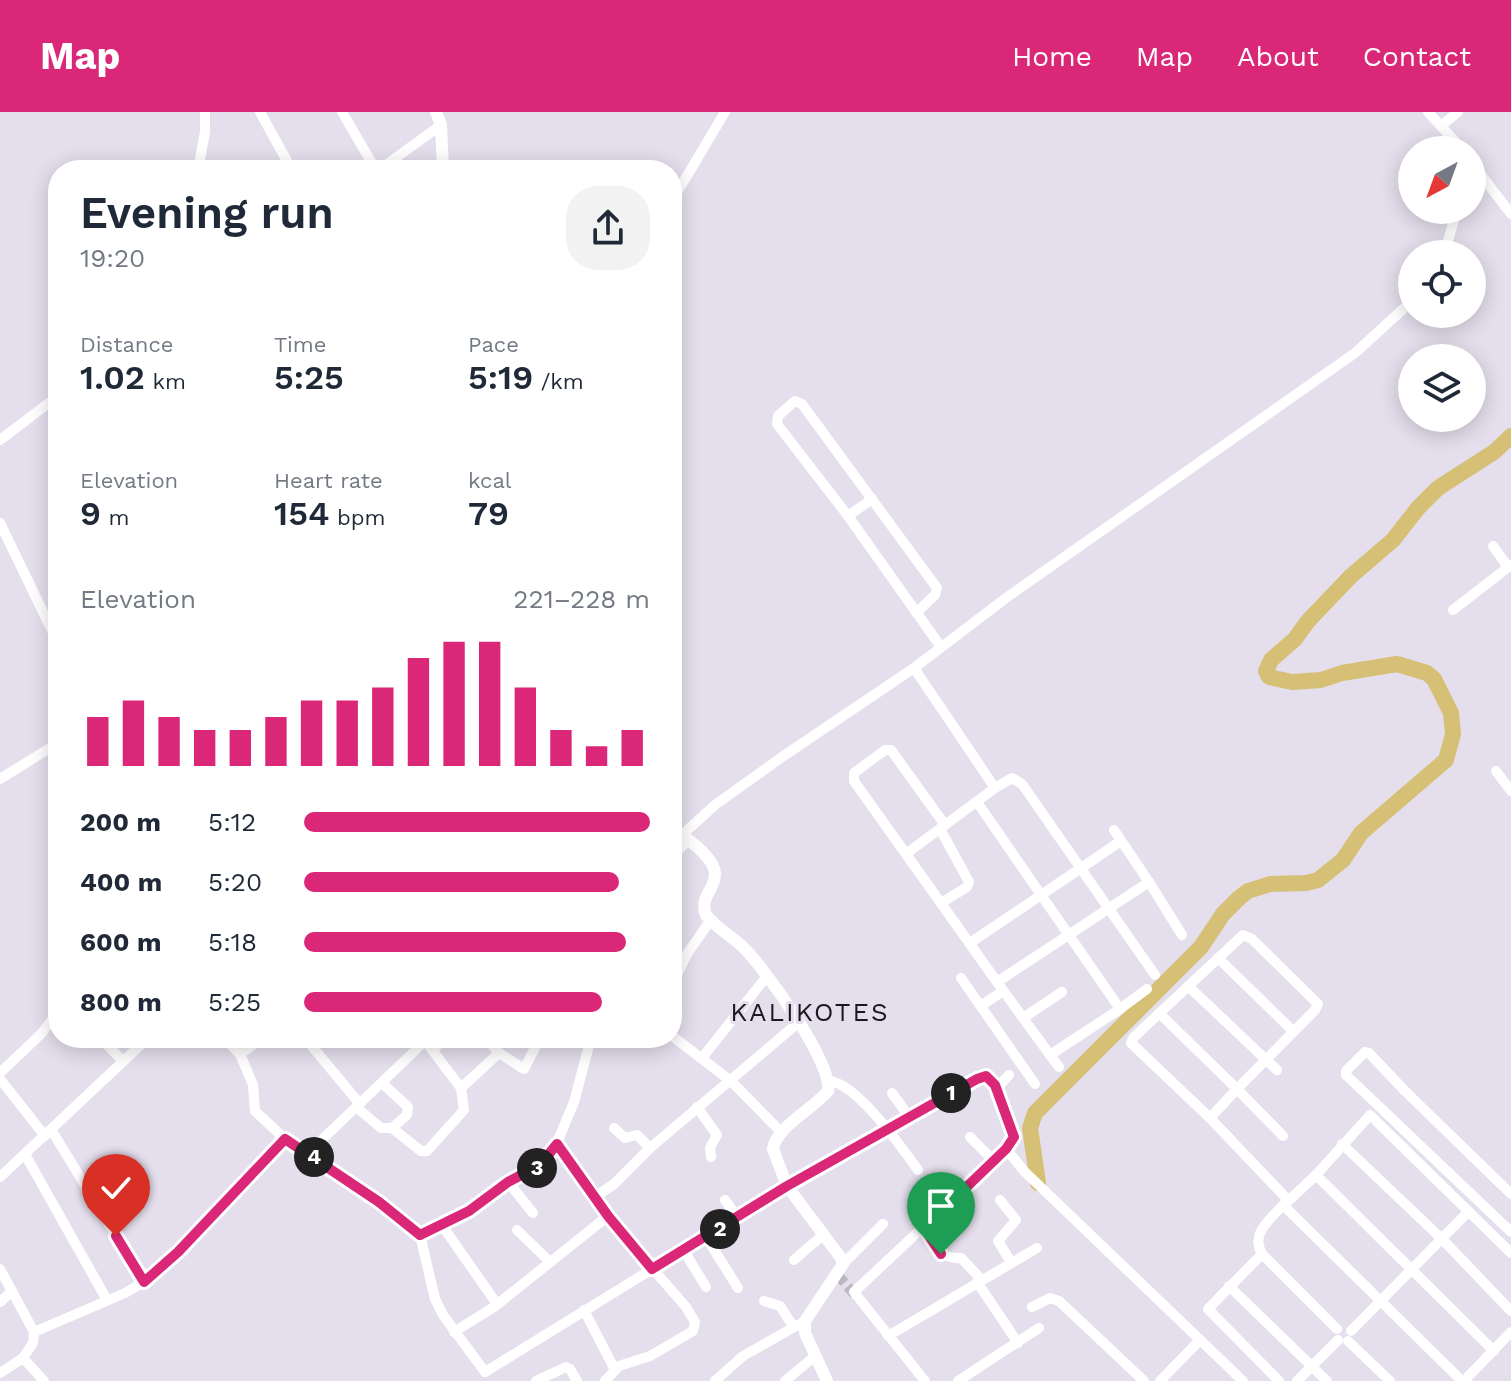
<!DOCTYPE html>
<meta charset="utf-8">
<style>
:root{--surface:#fff;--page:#f2f2f3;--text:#1f2937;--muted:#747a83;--accent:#db2777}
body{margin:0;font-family:"Work Sans",sans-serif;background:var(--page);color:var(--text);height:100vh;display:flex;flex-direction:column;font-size:30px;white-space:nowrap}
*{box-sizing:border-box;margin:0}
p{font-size:26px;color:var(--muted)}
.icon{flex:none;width:44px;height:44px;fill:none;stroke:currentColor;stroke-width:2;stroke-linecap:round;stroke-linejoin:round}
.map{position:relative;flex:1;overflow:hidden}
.details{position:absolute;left:48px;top:48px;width:634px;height:888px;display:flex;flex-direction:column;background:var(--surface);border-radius:32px;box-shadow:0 4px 20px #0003}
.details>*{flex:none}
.needle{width:52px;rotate:221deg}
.buttons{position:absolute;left:1398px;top:24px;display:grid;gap:16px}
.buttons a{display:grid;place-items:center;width:88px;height:88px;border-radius:50%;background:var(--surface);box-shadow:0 4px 20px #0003;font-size:40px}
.pin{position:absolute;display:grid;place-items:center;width:68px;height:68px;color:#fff;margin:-82px -34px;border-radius:50% 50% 50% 0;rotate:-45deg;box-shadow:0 0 8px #0007}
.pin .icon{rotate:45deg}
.km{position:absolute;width:40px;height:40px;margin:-20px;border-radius:50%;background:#222;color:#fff;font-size:22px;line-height:40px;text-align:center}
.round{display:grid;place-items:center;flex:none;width:84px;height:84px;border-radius:32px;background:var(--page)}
.head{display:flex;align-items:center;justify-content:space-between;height:136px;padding:0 32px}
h1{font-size:44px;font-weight:600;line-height:60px}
.stats{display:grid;grid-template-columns:repeat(3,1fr);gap:12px;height:136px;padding:8px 32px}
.stats div{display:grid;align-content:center}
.stats b{font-size:34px;font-weight:600}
.stats small{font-size:22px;font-weight:400}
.stats p{font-size:22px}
.chart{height:224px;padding:16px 32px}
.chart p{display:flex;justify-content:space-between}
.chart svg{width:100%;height:144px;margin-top:8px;stroke:var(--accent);stroke-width:6}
ul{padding:0 32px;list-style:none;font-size:26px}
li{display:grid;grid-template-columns:128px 96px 1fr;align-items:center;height:60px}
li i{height:20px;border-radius:10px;background:var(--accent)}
header{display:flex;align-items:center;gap:48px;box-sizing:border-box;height:112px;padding:0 40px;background:var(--accent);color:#fff}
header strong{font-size:38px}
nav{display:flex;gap:44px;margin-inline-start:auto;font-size:28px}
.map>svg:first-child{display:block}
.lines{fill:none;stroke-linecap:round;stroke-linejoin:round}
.river{stroke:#d5c075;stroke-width:16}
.minor-tunnel{stroke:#bcb6c3;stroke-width:10;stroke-dasharray:10 5;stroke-linecap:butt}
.minor{stroke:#fff;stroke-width:10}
.tertiary{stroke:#fff;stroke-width:12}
.route-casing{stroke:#fff;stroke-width:16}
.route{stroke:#db2777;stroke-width:10}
.labels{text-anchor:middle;stroke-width:6;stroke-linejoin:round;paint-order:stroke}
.quarter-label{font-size:26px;letter-spacing:2px;fill:#1a181d;stroke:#e5deed}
</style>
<header>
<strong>Map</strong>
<nav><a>Home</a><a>Map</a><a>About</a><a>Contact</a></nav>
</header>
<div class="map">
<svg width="1511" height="1269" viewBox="0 0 1511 1269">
<rect width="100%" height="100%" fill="#e5deed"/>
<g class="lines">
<polyline class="river" points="1038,1071 1030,1016 1035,1001 1201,835 1223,802 1239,786 1248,779 1270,772 1306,771 1318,768 1343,748 1361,721 1446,648 1453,622 1451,601 1434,567 1427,561 1397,552 1342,561 1321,568 1292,570 1269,565 1266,559 1271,548 1295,527 1308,509 1351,464 1393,428 1418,396 1438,376 1494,340 1511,324"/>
<polyline class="minor-tunnel" points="838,1163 854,1182"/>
<g class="minor">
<polyline points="260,0 292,58"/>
<polyline points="342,0 376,58"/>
<polyline points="1428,0 1463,38"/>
<polyline points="1441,14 1458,0"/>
<polyline points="1472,51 1511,102"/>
<polyline points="198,58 205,20 205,0"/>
<polyline points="379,58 441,13"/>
<polyline points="672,89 725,0"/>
<polyline points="1444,142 1457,98"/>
<polyline points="0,328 58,284"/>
<polyline points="848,404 872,387"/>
<polyline points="0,411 58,531"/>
<polyline points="1493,434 1508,455"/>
<polyline points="1453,498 1511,453"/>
<polyline points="916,501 935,483 937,476 802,292 795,289 778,304 777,312 848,404 941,535"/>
<polyline points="1496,659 1511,679"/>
<polyline points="0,667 58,631"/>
<polyline points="995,676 1012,666 1022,672 1155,863"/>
<polyline points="977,690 1120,897 1050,943 997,870"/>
<polyline points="945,713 891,638 885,638 854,661 854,669 997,870 1149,770 1114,718"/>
<polyline points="940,717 969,770 967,775 941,791"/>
<polyline points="683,722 715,693 782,645 914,556 1006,486 1355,241 1412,189"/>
<polyline points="907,741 995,676 914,556"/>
<polyline points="672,745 689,727"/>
<polyline points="1149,770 1182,823"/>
<polyline points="970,831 1121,729"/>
<polyline points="1218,846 1293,919"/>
<polyline points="961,866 1035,972"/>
<polyline points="672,873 687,842 710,809"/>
<polyline points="1188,874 1277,958"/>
<polyline points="982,893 1003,879"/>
<polyline points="1120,897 1147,877"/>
<polyline points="1159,901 1237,977 1210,1006"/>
<polyline points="1023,906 1062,880"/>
<polyline points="672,924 731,969 781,1020"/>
<polyline points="100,926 123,949"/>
<polyline points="224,926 240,942 263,926"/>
<polyline points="305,926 360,992"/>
<polyline points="423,926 461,976"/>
<polyline points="486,926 499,941"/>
<polyline points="591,926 574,990 559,1026 545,1049 527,1062 508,1070 469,1099 420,1123 435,1187 443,1203 485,1260 787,1074 977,967 986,964 996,977 1009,963"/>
<polyline points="433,938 445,926"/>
<polyline points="240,942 253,973 255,999 285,1027"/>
<polyline points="1050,943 1059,955"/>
<polyline points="702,946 767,864"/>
<polyline points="0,961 41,922 58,900"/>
<polyline points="0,967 45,1024"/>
<path d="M829 969C857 971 902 1036 918 1058"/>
<polyline points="382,971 408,995 407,1003 392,1016"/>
<polyline points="996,977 1014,1021 1006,1037"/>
<polyline points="892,981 910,1006"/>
<polyline points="356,995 381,1016 392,1016 421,1039 427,1039 464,998 461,976 499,941 524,957 540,926"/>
<polyline points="697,995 717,1023 710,1036 711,1045"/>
<polyline points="614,1016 625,1026 637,1023 650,1036"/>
<polyline points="52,1019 144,1170 178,1140 285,1027 379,1090 420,1123"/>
<polyline points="1283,1024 1237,977 1315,898 1318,892 1252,827 1243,823 1134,925 1131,931 1210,1006 1288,1088"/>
<polyline points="970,1025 993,1048"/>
<polyline points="557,1032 619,1118 686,1195 695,1210 693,1219 650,1244 619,1254 605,1269"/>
<polyline points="1342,1032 1443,1128 1511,1199"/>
<polyline points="308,1041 425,929"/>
<polyline points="26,1044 107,1188"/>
<polyline points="1316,1063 1494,1239"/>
<polyline points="0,1065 148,926"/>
<polyline points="508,1070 533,1101"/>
<polyline points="1511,1082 1405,979 1369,941 1365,940 1346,959 1346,963 1511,1120"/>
<polyline points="595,1085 614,1072 650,1036 798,911"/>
<polyline points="725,1088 738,1106"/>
<polyline points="1000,1088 1016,1108 998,1129 1011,1150"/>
<polyline points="1284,1093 1316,1063 1370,1003 1511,1141"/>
<polyline points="441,1112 497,1192"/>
<path d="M924 1116C935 1134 937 1147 961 1146L981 1167"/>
<polyline points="517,1118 549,1149"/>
<polyline points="706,1125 738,1176"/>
<polyline points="684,1139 706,1175"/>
<polyline points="1262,1142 1208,1197 1279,1269"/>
<polyline points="794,1148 824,1122"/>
<polyline points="843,1152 883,1112"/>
<polyline points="0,1157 34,1220 33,1231 23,1246"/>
<polyline points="977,1170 1018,1231"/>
<polyline points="1229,1174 1327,1269"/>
<polyline points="764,1189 780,1194 793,1214"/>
<polyline points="0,1190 12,1179"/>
<polyline points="1032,1195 1050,1186 1059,1189 1144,1269"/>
<polyline points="584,1198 615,1258"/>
<path d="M1337 1217 1262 1142C1250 1121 1270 1108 1283 1093L1462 1269"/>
<polyline points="1351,1219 1468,1100"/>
<polyline points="34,1220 125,1181 144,1170"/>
<polyline points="454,1220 494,1195 608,1104"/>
<polyline points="888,1224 1037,1136"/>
<polyline points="1348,1229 1390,1269"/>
<polyline points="0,1261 23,1246 44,1269"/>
<polyline points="536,1269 566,1255 570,1257 577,1269"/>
<polyline points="715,1269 743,1244 805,1209"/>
<polyline points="785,1269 815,1244"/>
<polyline points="925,1269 854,1180 1006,1037 1025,1060 1243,1269"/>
<polyline points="958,1269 1039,1216"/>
<polyline points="1160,1269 1200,1228"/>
<polyline points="1297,1269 1338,1228"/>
<polyline points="1464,1269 1511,1220"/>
</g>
<g class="tertiary">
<polyline points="436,0 441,13 443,58"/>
<path d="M672 719C685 722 715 747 715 762 715 778 699 785 706 803 716 816 732 824 744 836 765 857 833 951 828 979 813 997 776 1015 773 1037L787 1074 841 1146 843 1152 805 1209V1221L827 1269"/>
</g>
</g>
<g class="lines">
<g class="route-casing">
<polyline id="route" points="116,1124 144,1170 178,1140 285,1027 379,1090 420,1123 469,1099 508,1070 540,1053 557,1032 608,1104 652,1157 787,1074 977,967 986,964 995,973 1014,1025 1006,1037 924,1116 941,1142"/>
</g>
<use href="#route" class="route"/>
</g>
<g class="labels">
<g class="quarter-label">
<text x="810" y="909">KALIKOTES</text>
</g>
</g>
</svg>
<div class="buttons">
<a><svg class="needle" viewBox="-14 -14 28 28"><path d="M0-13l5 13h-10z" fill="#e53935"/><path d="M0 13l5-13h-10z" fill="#747a83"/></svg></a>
<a><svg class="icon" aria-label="locate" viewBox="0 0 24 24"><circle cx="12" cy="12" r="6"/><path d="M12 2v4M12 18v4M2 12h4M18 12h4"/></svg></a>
<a><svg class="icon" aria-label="layers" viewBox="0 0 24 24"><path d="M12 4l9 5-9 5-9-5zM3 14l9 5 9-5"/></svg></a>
</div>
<div class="pin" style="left:941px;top:1142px;background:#1e9e55"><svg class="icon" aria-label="arrive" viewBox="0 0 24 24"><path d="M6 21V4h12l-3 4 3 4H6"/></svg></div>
<div class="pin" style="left:116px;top:1124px;background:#d93025"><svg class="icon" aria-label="check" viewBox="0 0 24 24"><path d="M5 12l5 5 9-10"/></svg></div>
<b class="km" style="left:951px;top:981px">1</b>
<b class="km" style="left:720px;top:1117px">2</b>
<b class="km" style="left:537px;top:1056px">3</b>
<b class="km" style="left:314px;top:1045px">4</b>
<section class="details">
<div class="head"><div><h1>Evening run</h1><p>19:20</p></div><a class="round"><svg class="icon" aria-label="share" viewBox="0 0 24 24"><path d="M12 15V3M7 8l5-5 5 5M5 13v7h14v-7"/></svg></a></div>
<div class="stats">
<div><p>Distance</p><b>1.02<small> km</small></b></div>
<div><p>Time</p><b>5:25</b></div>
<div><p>Pace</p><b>5:19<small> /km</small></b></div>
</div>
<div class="stats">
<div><p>Elevation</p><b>9<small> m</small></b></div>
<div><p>Heart rate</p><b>154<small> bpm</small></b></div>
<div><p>kcal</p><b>79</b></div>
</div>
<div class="chart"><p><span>Elevation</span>221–228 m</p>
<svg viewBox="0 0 160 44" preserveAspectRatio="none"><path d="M5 44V29M15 44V24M25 44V29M35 44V33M45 44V33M55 44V29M65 44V24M75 44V24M85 44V20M95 44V11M105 44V6M115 44V6M125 44V20M135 44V33M145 44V38M155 44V33"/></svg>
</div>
<ul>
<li><b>200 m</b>5:12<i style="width:100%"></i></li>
<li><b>400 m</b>5:20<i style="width:91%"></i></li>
<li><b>600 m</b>5:18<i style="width:93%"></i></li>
<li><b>800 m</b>5:25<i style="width:86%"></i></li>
</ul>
</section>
</div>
